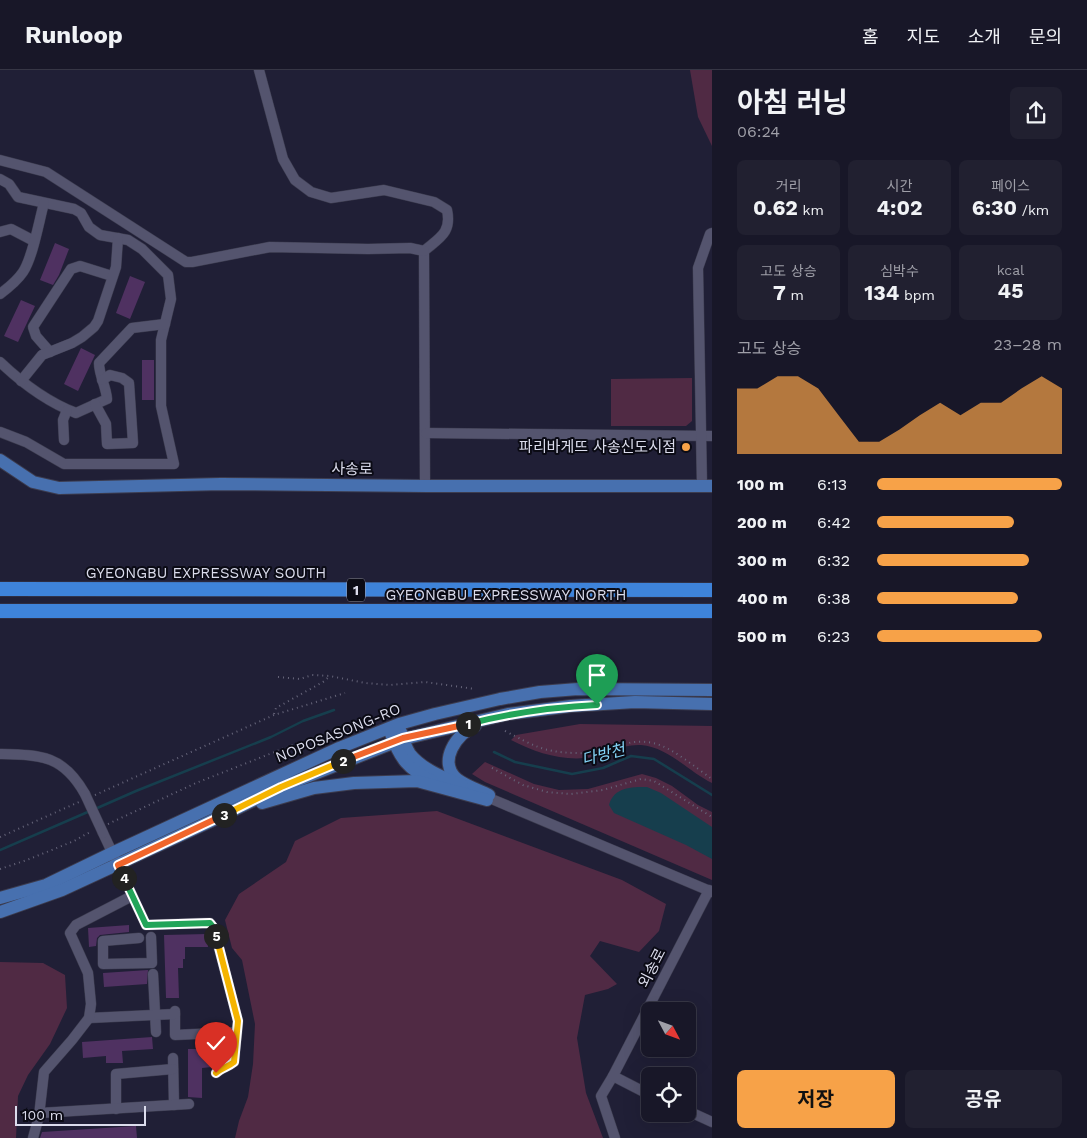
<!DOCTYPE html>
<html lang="ko">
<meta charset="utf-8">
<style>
:root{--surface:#181728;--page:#212030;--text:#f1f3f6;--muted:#9f9fa8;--line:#363645;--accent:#f7a248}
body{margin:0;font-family:"Work Sans","Noto Sans KR",sans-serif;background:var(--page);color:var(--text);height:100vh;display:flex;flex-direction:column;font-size:19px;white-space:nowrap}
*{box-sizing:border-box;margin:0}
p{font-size:16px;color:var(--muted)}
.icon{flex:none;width:28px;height:28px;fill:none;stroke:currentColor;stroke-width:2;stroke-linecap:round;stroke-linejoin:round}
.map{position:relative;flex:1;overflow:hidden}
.panel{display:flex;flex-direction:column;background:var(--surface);width:375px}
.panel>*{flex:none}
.needle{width:32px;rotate:131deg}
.fabs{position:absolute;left:641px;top:932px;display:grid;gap:10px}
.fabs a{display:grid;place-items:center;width:55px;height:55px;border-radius:8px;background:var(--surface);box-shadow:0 5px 20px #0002,0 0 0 1px var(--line);font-size:25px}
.scale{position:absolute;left:15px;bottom:12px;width:131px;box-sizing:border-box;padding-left:5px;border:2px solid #dbdcec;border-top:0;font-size:14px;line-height:18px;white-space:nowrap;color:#dbdcec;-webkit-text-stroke:4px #0b0b15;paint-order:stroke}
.pin{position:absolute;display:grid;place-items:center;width:42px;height:42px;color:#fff;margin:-51px -21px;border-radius:50% 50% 50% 0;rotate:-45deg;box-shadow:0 0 5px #0007}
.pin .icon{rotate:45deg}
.km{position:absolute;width:25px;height:25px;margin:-12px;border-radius:50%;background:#222;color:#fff;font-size:14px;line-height:25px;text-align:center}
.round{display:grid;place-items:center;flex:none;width:52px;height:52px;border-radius:8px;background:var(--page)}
.headline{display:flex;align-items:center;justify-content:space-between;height:85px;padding:0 25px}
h1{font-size:28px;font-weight:700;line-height:38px}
.metrics{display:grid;grid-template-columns:repeat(3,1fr);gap:8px;height:85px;padding:5px 25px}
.metrics div{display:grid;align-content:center;border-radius:8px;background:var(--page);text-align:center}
.metrics b{font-size:21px;font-weight:700}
.metrics small{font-size:14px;font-weight:400}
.metrics p{font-size:14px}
.chart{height:140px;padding:10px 25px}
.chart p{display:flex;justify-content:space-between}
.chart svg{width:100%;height:90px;margin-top:5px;fill:var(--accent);opacity:.7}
.button{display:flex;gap:10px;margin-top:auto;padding:10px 25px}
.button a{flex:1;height:58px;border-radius:8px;background:var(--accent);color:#111;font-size:20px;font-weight:700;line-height:58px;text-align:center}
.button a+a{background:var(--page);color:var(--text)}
ul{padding:0 25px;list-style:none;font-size:16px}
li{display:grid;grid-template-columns:80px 60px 1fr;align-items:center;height:38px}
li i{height:12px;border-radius:6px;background:var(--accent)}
header{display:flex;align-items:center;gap:30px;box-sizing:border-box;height:70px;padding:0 25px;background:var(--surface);border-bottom:1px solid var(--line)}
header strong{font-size:24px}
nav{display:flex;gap:28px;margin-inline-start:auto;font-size:18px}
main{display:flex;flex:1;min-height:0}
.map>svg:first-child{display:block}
.green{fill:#502a44}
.water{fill:#163e4d}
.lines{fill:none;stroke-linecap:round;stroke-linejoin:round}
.stream{stroke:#163e4d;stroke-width:2.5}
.building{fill:#4f3161}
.minor-casing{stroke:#3c3c4f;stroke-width:11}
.major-casing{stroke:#3c3c4f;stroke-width:14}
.highway-casing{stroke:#3c3c4f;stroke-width:15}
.path{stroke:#66657a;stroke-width:2;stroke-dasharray:1 4;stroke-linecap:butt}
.minor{stroke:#54546e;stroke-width:10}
.major{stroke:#4770af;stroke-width:12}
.highway{stroke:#3e83da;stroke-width:14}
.minor-bridge-casing{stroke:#3c3c4f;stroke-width:11;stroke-linecap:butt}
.minor-bridge{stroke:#54546e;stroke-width:10}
.split-1-casing{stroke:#fff;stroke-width:10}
.split-2-casing{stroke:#fff;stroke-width:10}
.split-3-casing{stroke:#fff;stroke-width:10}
.split-4-casing{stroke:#fff;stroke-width:10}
.split-5-casing{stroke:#fff;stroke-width:10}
.split-6-casing{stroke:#fff;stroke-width:10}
.split-1{stroke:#22a559;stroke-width:6}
.split-2{stroke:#f0652b;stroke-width:6}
.split-3{stroke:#f5b400;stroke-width:6}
.split-4{stroke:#f0652b;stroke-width:6}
.split-5{stroke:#22a559;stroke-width:6}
.split-6{stroke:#f5b400;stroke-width:6}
.poi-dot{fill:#f7a248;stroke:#0b0b15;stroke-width:2}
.labels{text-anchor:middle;stroke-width:4;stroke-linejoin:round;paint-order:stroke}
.shield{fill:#0b0b15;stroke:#9d9dac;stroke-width:1}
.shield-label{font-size:14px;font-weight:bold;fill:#dbdcec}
.poi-label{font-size:15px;fill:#dbdcec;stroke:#0b0b15;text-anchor:end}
.street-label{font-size:15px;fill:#dbdcec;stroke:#0b0b15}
.water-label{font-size:16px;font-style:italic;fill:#84d4f7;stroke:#0b0b15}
</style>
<header>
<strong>Runloop</strong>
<nav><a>홈</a><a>지도</a><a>소개</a><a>문의</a></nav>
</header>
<main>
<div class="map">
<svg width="712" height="1068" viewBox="0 0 712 1068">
<rect width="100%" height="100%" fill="#201f36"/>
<g class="green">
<polygon points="690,0 712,0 712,76 698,47"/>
<polygon points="692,308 692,351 686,356 611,356 611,309"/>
<path d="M580 654 712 656V713C689 702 668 677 641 675 620 674 610 684 593 687 564 692 536 683 511 670L516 665Z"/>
<polygon points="485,692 534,714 559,720 588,719 642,704 656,708 672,716 698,735 712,742 712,810 485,712 472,704"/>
<polygon points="437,741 622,810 666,834 659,861 639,882 600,871 590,886 617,914 608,919 585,925 577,968 586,1023 603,1068 235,1068 239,1051 248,1027 253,994 255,954 242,890 232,878 225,850 239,824 286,792 295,771 341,748"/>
<polygon points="0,892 43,893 65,905 67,938 50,974 28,1005 18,1026 16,1068 0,1068"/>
</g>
<path class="water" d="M647 717 661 723 712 757V789L686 775 614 743 609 735C614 717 631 717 647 717Z"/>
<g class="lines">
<g class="stream">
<polyline points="494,682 515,692 572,704 603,698 631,686 654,689 712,725"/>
<polyline points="95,739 136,721 271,667 303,651 334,640"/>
<polyline points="0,780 90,741"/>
</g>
</g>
<g class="building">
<polygon points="55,173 69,179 59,205 53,215 40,210"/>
<polygon points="130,206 145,212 130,249 116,243"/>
<polygon points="21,230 35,236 18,272 4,266"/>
<polygon points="81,278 95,285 78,321 64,314"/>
<rect x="142" y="290" width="12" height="40"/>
<polygon points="129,855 129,862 100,865 97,868 96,876 89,877 88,858"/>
<polygon points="207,864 208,877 185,877 185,889 183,889 183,898 178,898 179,928 166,928 164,865"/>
<polygon points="148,900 147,914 104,917 103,903"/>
<polygon points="152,967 153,979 122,981 123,993 106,993 106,986 83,988 82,972"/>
<polygon points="188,979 218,979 218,993 212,997 202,998 202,1028 188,1027"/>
<polygon points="136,1056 137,1068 40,1068 42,1062"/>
</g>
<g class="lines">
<g class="minor-casing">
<g id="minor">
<path d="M259 0 283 89 295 110 311 122 331 128 384 120 434 132 447 140C452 163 439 168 424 181L425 416"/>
<polyline points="0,90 46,102 186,192 192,192 270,177 368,179 410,178 424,181"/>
<polyline points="0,109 9,114 18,127 74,139 81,143 89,157 100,165 128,170 142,179 168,205 171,229 161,270 161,336 174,394 64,394 26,372 0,362"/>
<polyline points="0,162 11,159 34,171"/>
<path d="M0 224C8 218 17 211 23 202 33 187 39 151 44 133"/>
<polyline points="50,282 36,266 33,257 71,199 80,196 112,206"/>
<path d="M0 292C22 313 47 332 76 343L107 329C106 316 99 305 99 293L132 258 165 254"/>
<polyline points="21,311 42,285 72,273 82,267 94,257 98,251 116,197 118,168"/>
<polyline points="95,334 106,354 107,374 133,373 129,313 122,308 110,305 102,310"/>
<polyline points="426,363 712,366"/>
<polyline points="64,370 63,350 67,340"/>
<polyline points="702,416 698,198 710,164 712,163"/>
<path d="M0 684C41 685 63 685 85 724"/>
<polyline points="494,730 712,822"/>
<path d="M103 763 146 855 205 853H210L214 859 238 951 234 992C228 997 221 998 216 1003"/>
<polyline points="139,868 103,871 103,894 152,893 151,867"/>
<polyline points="153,904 156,962"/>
<polyline points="175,941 175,965 237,962"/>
<polyline points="89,948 175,944"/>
<polyline points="173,988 174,1035"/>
<polyline points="613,1006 601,1026 615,1068"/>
<polyline points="650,1025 613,1006 709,820"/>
<polyline points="116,1039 116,1004 173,999"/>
<polyline points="688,1041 712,1052"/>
<polyline points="40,1043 189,1034"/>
<polyline points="33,1068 39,1046 44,1002 72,970 89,948 91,934 88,903 70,863 76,855 132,826"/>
</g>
</g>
<g class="major-casing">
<g id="major">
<polyline points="0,390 33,412 59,418 221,414 425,416 712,416"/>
<path d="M475 656C457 663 437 692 457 709 466 716 479 720 489 725"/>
<path d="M401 662C403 669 406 678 410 684 422 699 444 708 462 715"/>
<path d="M391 664C400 689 408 699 432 711"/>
<polyline points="262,733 314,718 354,713 417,711 487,730"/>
<polyline points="0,828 46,815 112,783 339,678 399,654 435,644 500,629 540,622 578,619 712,620"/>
<polyline points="0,842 62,820 209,752 281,717 403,669 508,644 571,636 635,632 712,634"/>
</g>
</g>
<g class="highway-casing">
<g id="highway">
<polyline points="0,519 712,520"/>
<polyline points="0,541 712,541"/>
</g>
</g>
<g class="path">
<polyline points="278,607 300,609 312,605 330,606 365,613 390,615 425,612 475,619"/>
<polyline points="274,644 276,638 323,612 330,606"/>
<path d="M505 661C533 675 542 682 574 683 580 683 587 684 593 683 616 679 628 668 653 673 672 677 696 698 712 709"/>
<polyline points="492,698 523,715 547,722 571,724 603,720 641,709 654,711 712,747"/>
<polyline points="95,725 274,645 345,623"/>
<polyline points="108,754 196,713 300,672"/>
<polyline points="0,767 79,732"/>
<polyline points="0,799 27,790 74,771 92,761"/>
</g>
<use href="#minor" class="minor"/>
<use href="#major" class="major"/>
<use href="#highway" class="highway"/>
<g class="minor-bridge-casing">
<polyline id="minor-bridge" points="85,724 103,763"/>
</g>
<use href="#minor-bridge" class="minor-bridge"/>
</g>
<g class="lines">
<g class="split-1-casing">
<path id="split-1" d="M468 654C511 643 553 637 597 635"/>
</g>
<g class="split-2-casing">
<polyline id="split-2" points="343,691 403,668 468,654"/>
</g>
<g class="split-3-casing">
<polyline id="split-3" points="224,745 281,717 343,691"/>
</g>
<g class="split-4-casing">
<polyline id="split-4" points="124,808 118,795 224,745"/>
</g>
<g class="split-5-casing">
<polyline id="split-5" points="124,808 146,855 210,853 214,858 216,866"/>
</g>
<g class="split-6-casing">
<path id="split-6" d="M216 1003C221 998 228 997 234 992L238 951 216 866"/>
</g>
<use href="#split-1" class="split-1"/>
<use href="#split-2" class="split-2"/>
<use href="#split-3" class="split-3"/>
<use href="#split-4" class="split-4"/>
<use href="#split-5" class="split-5"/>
<use href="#split-6" class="split-6"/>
</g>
<circle class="poi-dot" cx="686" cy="377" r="5"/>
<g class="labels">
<rect class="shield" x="347" y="508.5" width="18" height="23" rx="4"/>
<g class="shield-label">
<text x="356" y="525">1</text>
</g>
<g class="poi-label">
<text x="676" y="382">파리바게뜨 사송신도시점</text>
</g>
<g class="street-label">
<text transform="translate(352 399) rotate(1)" y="5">사송로</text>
<text x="206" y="508">GYEONGBU EXPRESSWAY SOUTH</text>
<text x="506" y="530">GYEONGBU EXPRESSWAY NORTH</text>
<text transform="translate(338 663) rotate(-22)" y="5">NOPOSASONG-RO</text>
<text transform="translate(652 898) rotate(-63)" y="5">외송로</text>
</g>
<g class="water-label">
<text transform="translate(603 684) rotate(-15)" y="6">다방천</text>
</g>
</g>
</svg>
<div class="fabs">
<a><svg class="needle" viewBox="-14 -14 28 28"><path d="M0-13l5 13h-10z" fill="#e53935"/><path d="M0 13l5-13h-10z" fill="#9f9fa8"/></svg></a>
<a><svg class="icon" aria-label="locate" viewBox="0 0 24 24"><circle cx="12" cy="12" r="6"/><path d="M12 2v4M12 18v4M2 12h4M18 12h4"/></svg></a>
</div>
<div class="scale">100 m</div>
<div class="pin" style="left:597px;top:635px;background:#1e9e55"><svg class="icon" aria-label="arrive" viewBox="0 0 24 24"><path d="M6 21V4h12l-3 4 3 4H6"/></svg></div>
<div class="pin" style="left:216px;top:1003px;background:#d93025"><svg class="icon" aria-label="check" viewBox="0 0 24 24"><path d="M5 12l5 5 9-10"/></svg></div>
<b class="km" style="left:468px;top:654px">1</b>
<b class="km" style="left:343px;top:691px">2</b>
<b class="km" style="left:224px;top:745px">3</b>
<b class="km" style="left:124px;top:808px">4</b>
<b class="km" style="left:216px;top:866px">5</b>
</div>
<section class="panel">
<div class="headline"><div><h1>아침 러닝</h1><p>06:24</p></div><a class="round"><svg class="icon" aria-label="share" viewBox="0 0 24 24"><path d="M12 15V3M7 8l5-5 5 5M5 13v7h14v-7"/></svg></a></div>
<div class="metrics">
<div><p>거리</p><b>0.62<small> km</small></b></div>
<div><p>시간</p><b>4:02</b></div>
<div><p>페이스</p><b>6:30<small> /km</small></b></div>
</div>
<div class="metrics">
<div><p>고도 상승</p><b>7<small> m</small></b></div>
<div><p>심박수</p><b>134<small> bpm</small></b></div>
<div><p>kcal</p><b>45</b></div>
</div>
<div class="chart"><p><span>고도 상승</span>23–28 m</p>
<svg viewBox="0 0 160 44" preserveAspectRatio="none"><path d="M0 44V12L10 12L20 6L30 6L40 12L50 25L60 38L70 38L80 32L90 25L100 19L110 25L120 19L130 19L140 12L150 6L160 12V44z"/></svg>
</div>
<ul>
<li><b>100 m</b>6:13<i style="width:100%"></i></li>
<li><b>200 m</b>6:42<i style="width:74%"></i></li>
<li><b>300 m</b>6:32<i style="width:82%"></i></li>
<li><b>400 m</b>6:38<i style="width:76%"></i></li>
<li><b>500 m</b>6:23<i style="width:89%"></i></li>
</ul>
<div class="button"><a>저장</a><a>공유</a></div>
</section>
</main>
